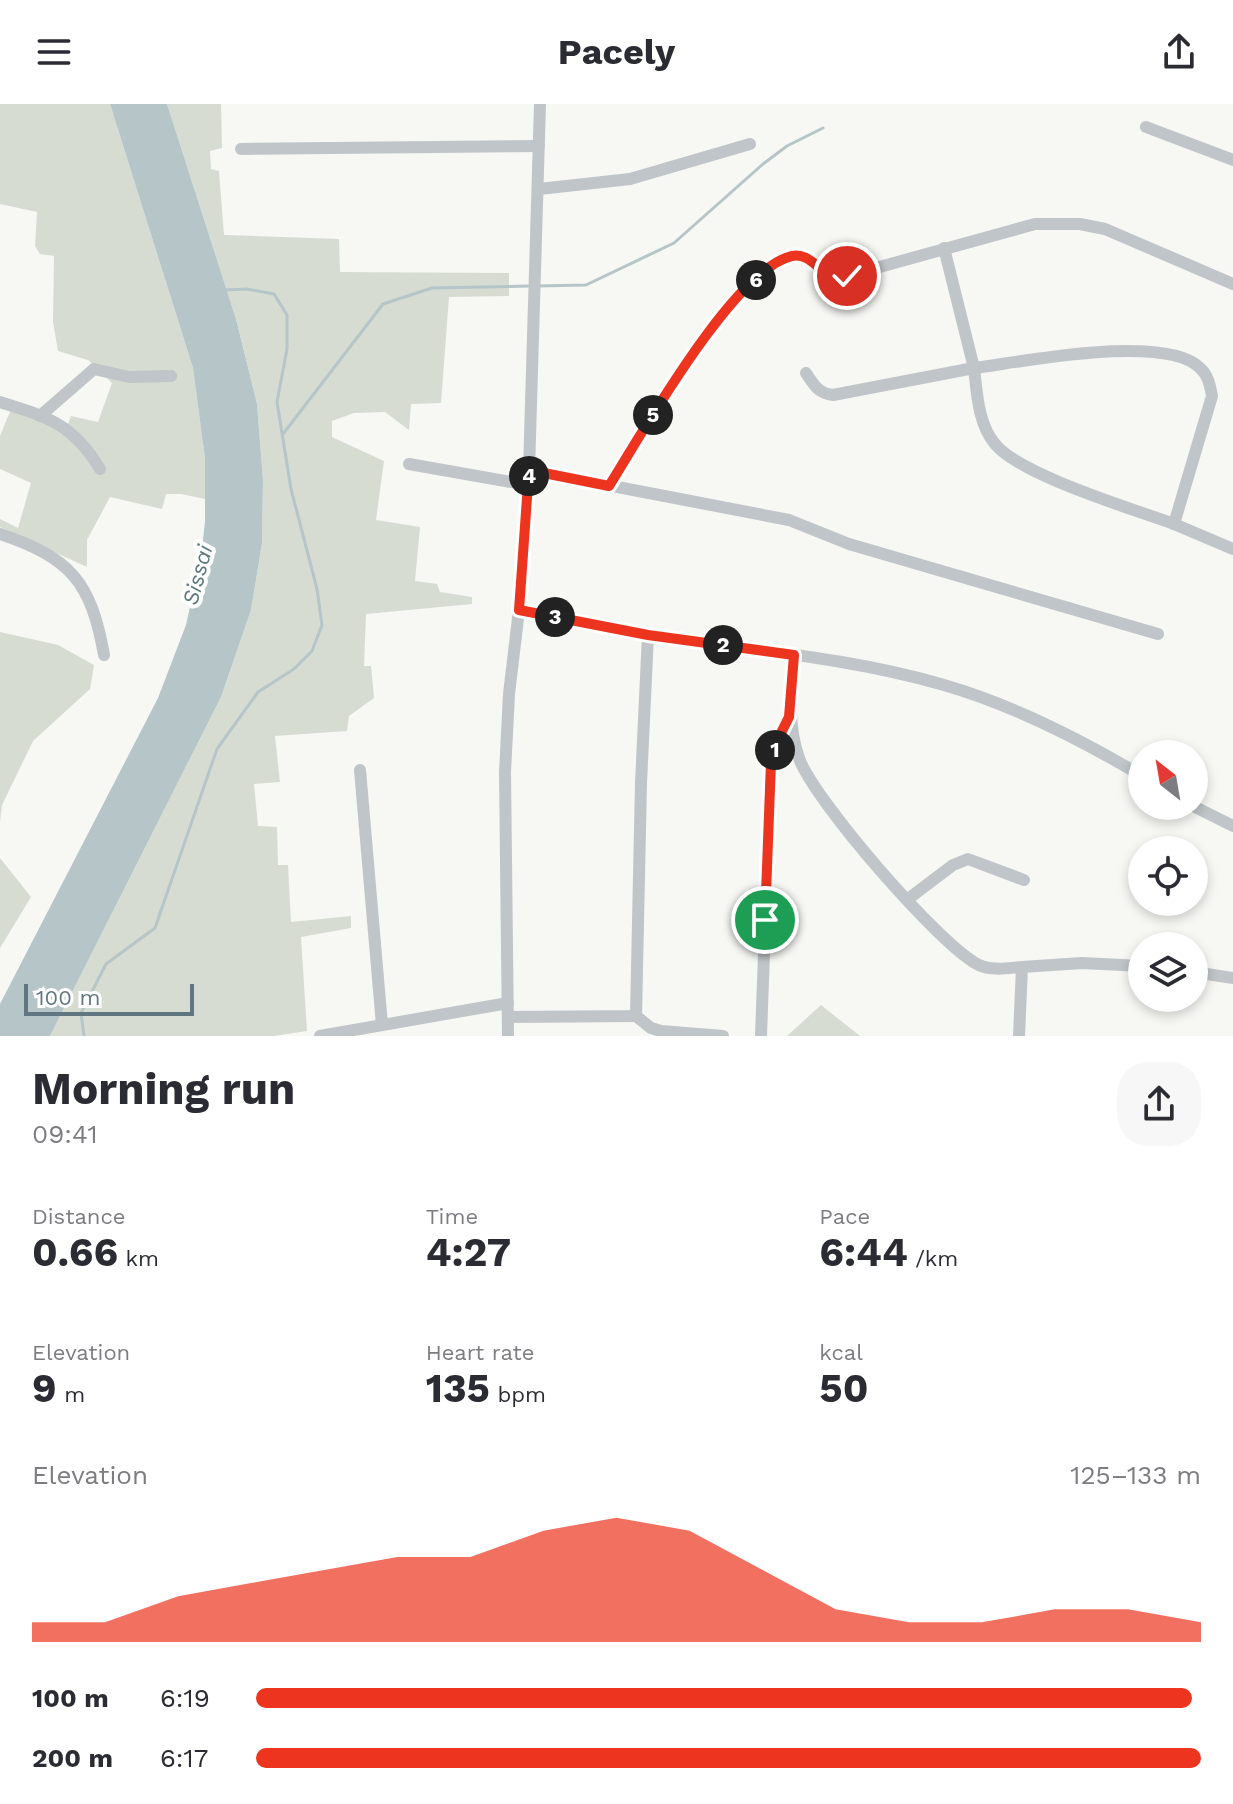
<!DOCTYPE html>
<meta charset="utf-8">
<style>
:root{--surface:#fff;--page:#f7f7f7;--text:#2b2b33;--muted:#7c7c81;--accent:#ed341e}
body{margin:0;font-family:"Work Sans",sans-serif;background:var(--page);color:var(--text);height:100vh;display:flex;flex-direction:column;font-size:30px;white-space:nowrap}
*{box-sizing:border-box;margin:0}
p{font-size:26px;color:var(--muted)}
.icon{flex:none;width:44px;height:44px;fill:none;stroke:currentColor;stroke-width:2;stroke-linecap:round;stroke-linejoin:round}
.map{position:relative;height:932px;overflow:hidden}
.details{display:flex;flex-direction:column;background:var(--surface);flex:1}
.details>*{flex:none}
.needle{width:52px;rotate:329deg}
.controls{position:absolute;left:1128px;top:636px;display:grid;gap:16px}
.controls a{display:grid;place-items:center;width:80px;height:80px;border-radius:50%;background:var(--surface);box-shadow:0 4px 12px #0003;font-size:40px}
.scale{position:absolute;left:24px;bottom:20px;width:170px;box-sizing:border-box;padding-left:8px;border:4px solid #607781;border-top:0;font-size:22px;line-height:28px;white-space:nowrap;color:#607781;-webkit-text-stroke:6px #fff;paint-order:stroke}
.pin{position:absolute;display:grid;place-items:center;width:68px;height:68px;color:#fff;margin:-34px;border:4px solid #fff;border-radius:50%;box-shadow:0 2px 8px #0007}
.km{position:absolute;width:40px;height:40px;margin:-20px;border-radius:50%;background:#222;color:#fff;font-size:22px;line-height:40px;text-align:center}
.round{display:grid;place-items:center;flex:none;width:84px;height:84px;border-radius:32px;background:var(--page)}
.overview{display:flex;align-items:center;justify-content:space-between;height:136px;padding:0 32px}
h1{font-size:44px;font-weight:700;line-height:60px}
.figures{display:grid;grid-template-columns:repeat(3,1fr);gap:12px;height:136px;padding:8px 32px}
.figures div{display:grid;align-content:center}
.figures b{font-size:40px;font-weight:700}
.figures small{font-size:22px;font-weight:400}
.figures p{font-size:22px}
.chart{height:224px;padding:16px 32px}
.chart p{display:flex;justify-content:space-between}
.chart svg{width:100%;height:144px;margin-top:8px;fill:var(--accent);opacity:.7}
ul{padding:0 32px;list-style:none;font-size:26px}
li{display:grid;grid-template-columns:128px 96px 1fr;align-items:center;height:60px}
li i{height:20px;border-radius:10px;background:var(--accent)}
header{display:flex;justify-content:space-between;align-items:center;height:104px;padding:0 32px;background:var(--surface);font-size:36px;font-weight:700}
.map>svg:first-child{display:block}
.green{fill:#d7dcd3}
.water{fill:#b5c5c8}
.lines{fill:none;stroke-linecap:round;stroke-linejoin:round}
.stream{stroke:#b5c5c8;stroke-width:3}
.minor{stroke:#bfc5c8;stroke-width:12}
.route-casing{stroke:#fff;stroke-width:16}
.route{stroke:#ed341e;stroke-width:10}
.labels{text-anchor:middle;stroke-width:8;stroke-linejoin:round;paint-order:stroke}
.water-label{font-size:22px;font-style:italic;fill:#5b777c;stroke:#fff}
</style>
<header><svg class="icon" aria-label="menu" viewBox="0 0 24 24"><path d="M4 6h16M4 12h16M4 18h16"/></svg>Pacely<svg class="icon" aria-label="share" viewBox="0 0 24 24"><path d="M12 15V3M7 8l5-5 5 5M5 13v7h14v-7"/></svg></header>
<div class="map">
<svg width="1233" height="932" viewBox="0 0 1233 932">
<rect width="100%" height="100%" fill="#f7f7f4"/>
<g class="green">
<polygon points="0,0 110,0 193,264 205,355 205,395 181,390 166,390 162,405 110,393 87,436 87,463 0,423 0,415 18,424 31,379 0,365 0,332 11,305 40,316 64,330 71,312 98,318 112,279 88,256 58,247 53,218 54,152 40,150 35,142 37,108 0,100"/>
<polygon points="167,0 221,0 222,44 210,47 211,65 219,67 224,131 339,135 340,168 509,169 509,192 449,193 441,299 411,300 409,326 385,308 354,309 332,317 332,333 384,357 376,416 420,423 415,477 437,480 440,488 472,493 472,500 366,510 364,562 371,562 374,594 349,612 347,627 275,632 280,678 254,680 258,722 277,723 278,761 288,761 291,818 351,812 351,824 301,833 307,927 274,932 50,932 221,593 251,506 262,439 263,376 257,300 236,215"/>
<polygon points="0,528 58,541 94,561 90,585 33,637 2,701 0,718"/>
<polygon points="0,754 31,793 0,844"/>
<polygon points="821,901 860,932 787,932"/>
</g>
<polygon class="water" points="110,0 167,0 236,215 257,300 263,376 262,439 251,506 221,593 50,932 0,932 0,900 158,594 186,521 201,453 205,418 205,355 193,264"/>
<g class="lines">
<g class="stream">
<polyline points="537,182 586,181 674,139 763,60 787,42 823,24"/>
<polyline points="283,330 383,200 432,184 529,182"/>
<polyline points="84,932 81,909 106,860 155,824 217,645 258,588 294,565 312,547 322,521 317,485 291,385 277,298 287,245 287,211 274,190 247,185 225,186"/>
</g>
<g class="minor">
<path d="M540 0 529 366 519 506C562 514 606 524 650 531 748 546 848 553 944 581 1013 601 1080 635 1142 672"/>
<polyline points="1146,23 1233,56"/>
<polyline points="241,45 539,42"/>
<polyline points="539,85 630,75 750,40"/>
<path d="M944 144 974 264C1022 258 1165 229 1200 264 1208 271 1210 281 1212 292L1174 420 1233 445"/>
<path d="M806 269C814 281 818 289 833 291L974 264C977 289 978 320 995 340 1020 371 1133 405 1174 420"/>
<path d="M0 298C48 313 73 320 100 365"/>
<polyline points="40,312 94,265 129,273 171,272"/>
<polyline points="409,360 528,381"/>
<polyline points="529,366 789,416 849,440 1158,530"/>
<path d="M609 382C641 331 735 164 792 152 810 148 819 169 835 172 839 172 843 172 847 172L1035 120H1080L1105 125 1233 180"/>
<path d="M0 430C71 454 91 478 104 551"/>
<path d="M794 551C791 587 787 620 799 654 813 695 941 843 979 861 992 867 1008 864 1022 863L1019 932"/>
<polyline points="360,666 382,921"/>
<polyline points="1193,702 1233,722"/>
<polyline points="908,795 953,761 968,755 1024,776"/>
<polyline points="1022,863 1082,859 1142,862"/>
<polyline points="1194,868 1233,874"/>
<polyline points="636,912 651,924 661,927 723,932"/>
<polyline points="508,913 636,912 641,679 648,531"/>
<polyline points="320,932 508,899"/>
<polyline points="508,932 505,668 509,590 519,506"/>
<polyline points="761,932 771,658 777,637 789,613"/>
</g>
</g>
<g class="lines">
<g class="route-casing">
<path id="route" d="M765 816 771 658 777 637 789 613 794 551 648 531 519 506 529 366 609 382C641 331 735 164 792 152 810 148 819 169 835 172 839 173 843 172 847 172"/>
</g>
<use href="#route" class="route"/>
</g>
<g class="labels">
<g class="water-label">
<text transform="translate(197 471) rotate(-75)" y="8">Sissai</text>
</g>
</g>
</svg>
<div class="controls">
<a><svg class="needle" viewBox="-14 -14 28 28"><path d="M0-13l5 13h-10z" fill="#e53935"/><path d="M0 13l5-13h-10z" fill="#7c7c81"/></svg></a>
<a><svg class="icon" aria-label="locate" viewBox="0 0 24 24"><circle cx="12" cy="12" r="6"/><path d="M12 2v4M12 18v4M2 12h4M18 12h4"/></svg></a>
<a><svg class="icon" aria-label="layers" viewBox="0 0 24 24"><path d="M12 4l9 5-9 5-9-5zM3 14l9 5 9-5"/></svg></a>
</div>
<div class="scale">100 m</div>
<div class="pin" style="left:765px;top:816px;background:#1e9e55"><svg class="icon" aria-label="arrive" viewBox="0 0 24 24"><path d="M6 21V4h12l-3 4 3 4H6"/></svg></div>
<div class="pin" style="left:847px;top:172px;background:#d93025"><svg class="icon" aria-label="check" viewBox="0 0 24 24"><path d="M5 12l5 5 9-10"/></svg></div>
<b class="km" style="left:775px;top:646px">1</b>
<b class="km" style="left:723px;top:541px">2</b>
<b class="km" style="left:555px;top:513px">3</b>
<b class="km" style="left:529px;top:372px">4</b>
<b class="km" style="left:653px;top:311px">5</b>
<b class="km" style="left:756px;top:176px">6</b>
</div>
<section class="details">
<div class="overview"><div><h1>Morning run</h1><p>09:41</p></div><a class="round"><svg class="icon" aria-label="share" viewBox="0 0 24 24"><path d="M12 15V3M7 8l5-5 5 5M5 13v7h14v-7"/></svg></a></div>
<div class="figures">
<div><p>Distance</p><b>0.66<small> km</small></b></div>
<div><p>Time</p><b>4:27</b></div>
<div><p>Pace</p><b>6:44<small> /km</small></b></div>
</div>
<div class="figures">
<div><p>Elevation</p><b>9<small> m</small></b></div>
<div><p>Heart rate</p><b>135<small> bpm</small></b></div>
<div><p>kcal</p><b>50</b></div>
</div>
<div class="chart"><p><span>Elevation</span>125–133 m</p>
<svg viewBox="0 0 160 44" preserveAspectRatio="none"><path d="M0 44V38L10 38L20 30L30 26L40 22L50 18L60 18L70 10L80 6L90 10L100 22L110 34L120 38L130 38L140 34L150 34L160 38V44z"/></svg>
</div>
<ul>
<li><b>100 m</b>6:19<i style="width:99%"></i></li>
<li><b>200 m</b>6:17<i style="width:100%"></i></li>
</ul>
</section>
